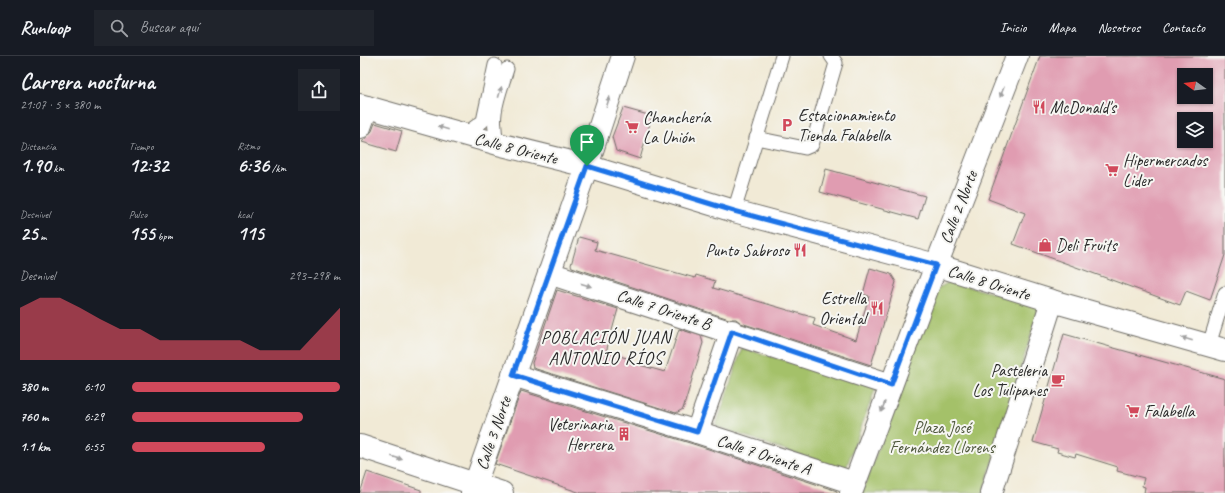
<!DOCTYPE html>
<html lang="es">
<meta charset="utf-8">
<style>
:root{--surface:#171b24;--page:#20242c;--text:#f1f3f6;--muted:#9ea1a6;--line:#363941;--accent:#d1495b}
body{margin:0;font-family:Caveat,sans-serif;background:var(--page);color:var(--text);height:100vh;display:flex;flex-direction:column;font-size:15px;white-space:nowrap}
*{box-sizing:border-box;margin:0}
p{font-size:13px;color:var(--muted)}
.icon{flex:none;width:22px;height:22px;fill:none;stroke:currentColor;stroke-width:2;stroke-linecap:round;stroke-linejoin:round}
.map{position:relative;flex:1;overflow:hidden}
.side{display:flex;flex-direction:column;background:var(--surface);width:360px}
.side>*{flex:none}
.needle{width:26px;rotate:284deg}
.controls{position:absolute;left:817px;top:12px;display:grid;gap:8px}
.controls a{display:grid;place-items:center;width:36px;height:36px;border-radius:0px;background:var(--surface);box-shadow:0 1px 3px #0004;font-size:20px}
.pin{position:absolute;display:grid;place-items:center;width:34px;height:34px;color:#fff;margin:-41px -17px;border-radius:50% 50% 50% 0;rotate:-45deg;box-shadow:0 0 4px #0007}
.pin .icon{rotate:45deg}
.round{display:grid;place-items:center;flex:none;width:42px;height:42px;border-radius:0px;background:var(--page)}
.summary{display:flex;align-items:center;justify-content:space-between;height:68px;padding:0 20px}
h1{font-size:22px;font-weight:600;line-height:30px}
.stats{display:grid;grid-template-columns:repeat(3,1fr);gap:6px;height:68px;padding:4px 20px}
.stats div{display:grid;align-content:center}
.stats b{font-size:20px;font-weight:600}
.stats small{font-size:11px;font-weight:400}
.stats p{font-size:11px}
.chart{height:112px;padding:8px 20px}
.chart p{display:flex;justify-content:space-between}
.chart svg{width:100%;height:72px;margin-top:4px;fill:var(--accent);opacity:.7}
ul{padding:0 20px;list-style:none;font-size:13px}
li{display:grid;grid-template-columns:64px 48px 1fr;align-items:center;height:30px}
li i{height:10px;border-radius:5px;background:var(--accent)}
header{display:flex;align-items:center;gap:24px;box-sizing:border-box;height:56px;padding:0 20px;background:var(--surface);border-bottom:1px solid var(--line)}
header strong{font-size:19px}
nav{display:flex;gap:22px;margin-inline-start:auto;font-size:14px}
.search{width:280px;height:36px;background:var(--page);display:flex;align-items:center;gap:10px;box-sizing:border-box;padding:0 14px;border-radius:0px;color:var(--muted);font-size:15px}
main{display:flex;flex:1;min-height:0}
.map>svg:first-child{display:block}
.green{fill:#a4c169;stroke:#68764a}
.building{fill:#e09cb1;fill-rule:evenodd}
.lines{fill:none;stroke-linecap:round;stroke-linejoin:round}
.lane-casing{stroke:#706e67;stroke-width:15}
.street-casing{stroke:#706e67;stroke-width:24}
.secondary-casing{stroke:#706e67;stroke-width:24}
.lane{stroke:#fff;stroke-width:13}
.street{stroke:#fff;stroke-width:22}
.secondary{stroke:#fff;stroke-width:22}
.oneway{fill:#a0a0a0}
.route-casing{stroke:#fff;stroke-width:8}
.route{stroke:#1a73e8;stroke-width:5}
.labels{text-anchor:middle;stroke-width:4;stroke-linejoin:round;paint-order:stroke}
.poi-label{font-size:17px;fill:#2b2b2b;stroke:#f6f6f2;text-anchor:start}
.street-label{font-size:17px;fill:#2b2b2b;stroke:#f6f6f2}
.park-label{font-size:17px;fill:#4f583e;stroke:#f6f6f2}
.neighbourhood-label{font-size:18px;letter-spacing:1px;fill:#2b2b2b;stroke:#f6f6f2}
</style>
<header>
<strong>Runloop</strong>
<div class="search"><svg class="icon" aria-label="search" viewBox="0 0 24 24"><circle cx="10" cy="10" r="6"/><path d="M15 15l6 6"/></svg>Buscar aquí</div>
<nav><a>Inicio</a><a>Mapa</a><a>Nosotros</a><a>Contacto</a></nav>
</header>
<main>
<section class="side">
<div class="summary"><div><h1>Carrera nocturna</h1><p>21:07 · 5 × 380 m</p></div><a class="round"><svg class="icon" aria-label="share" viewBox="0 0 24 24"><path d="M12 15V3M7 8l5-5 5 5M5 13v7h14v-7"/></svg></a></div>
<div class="stats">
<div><p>Distancia</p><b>1.90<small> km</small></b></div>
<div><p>Tiempo</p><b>12:32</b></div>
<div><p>Ritmo</p><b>6:36<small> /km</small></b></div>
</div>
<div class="stats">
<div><p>Desnivel</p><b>25<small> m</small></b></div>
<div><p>Pulso</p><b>155<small> bpm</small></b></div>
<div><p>kcal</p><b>115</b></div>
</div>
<div class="chart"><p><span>Desnivel</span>293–298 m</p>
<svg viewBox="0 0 160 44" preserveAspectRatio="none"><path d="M0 44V12L10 6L20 6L30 12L40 19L50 25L60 25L70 32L80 32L90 32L100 32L110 32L120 38L130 38L140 38L150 25L160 12V44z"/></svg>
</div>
<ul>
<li><b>380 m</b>6:10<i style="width:100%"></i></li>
<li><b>760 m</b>6:29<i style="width:82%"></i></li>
<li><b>1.1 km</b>6:55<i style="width:64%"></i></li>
</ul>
</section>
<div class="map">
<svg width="865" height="437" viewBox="0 0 865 437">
<rect width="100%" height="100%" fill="#f6f6f2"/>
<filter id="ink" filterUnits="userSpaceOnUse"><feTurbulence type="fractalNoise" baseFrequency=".025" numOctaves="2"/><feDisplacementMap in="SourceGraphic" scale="8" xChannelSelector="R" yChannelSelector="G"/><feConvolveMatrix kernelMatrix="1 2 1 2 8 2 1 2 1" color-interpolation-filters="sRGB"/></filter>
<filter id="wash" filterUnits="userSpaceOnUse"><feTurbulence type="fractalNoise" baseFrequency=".012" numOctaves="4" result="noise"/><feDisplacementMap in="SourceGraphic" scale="16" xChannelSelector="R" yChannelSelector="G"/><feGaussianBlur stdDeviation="0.9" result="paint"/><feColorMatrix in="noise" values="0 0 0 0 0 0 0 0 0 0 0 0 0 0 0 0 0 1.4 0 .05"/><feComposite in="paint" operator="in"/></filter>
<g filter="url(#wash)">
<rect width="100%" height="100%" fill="#f1ead6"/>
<g class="green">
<polygon points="589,226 680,249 623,437 502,437 575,234"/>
<polygon points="382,292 516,331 485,415 356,370"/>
</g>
<g id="blocks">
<g class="building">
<path d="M680 0H865V199L850 244 826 235 820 249 653 188 665 157 628 143ZM824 19H846V41H824ZM824 63H846V85H824Z"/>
<polygon points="263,52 292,60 280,103 256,95 252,81"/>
<polygon points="15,67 42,75 36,96 2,86 12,75"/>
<polygon points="466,113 565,140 558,163 460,136"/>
<polygon points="219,181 237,186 235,194 335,222 336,219 355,225 353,232 455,262 453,269 496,284 509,240 503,238 510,212 531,218 536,226 511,309 381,267 376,263 369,263 212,211 211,209"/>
<polygon points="197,234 258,253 246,296 270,303 269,306 305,316 319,273 341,280 343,287 323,353 316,357 173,312 172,307"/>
<polygon points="704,278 865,323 865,437 784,437 785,431 782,430 784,422 757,415 758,411 716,398 715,401 697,396 698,393 673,386"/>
<polygon points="161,335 333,388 477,435 477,437 221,437 135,408"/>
<polygon points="7,416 61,434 61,437 0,437"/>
</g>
</g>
</g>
<g filter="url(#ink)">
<use href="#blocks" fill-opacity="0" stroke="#706e67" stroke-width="1"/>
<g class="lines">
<g class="lane-casing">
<g id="lane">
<polyline points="105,78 123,65 135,9"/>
<polyline points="396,82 445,92 452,89 476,7 471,0"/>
<path d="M138 88C129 59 139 40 147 13"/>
<polyline points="374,155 422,0"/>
<polyline points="849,289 865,237"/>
</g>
</g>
<g class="street-casing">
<g id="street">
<polyline points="0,71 7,51"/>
<polyline points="189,217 531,329"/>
<polyline points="153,319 337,376 494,427"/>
<polyline points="337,376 372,275"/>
<polyline points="0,390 142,437"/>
<polyline points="112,437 227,110 263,0"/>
<polyline points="631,437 692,245"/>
</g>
</g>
<g class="secondary-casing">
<g id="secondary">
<polyline points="0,49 138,88 227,110 374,155 576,209 692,245 865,294"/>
<polyline points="491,437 569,228 657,0"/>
</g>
</g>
<use href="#lane" class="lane"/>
<use href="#street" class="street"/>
<use href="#secondary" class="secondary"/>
</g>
<defs><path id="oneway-solid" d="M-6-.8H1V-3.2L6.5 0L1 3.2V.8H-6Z"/></defs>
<g class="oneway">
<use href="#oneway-solid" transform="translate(140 36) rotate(-74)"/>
<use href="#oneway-solid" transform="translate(642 36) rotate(111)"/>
<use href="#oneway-solid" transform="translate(248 46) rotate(-72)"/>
<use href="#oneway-solid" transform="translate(83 72) rotate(-164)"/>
<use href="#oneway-solid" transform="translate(226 229) rotate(18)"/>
<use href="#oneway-solid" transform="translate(827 283) rotate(-164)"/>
<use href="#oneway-solid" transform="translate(523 351) rotate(111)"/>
<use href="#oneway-solid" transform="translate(37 402) rotate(18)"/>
</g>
</g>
<g class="lines" filter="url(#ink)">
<g class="route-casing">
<polygon id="route" points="227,110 374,155 576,209 531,329 372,275 337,376 153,319"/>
</g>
<use href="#route" class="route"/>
</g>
<defs>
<g id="restaurant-bare" transform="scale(1.08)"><path d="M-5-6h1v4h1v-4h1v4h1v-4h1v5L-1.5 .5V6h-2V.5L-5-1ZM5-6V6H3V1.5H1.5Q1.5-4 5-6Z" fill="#d1495b" stroke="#f6f6f2" stroke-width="2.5" paint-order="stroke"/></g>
<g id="parking-bare" transform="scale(1.08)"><path d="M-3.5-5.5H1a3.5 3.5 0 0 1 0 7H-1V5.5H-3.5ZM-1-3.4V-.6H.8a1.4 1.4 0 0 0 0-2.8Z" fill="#d1495b" stroke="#f6f6f2" stroke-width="2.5" paint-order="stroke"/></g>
<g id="supermarket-bare" transform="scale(1.08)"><path d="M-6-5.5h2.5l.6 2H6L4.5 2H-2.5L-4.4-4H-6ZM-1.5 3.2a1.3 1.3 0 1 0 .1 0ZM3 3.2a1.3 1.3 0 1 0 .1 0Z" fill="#d1495b" stroke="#f6f6f2" stroke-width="2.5" paint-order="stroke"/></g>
<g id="shop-bare" transform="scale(1.08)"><path d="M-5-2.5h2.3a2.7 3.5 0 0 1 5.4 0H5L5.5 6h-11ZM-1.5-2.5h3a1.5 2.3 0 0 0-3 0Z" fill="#d1495b" stroke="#f6f6f2" stroke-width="2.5" paint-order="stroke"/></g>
<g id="cafe-bare" transform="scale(1.08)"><path d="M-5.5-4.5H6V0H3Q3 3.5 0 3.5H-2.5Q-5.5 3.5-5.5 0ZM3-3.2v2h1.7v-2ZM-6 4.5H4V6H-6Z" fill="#d1495b" stroke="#f6f6f2" stroke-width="2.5" paint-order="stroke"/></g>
<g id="building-bare" transform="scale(1.08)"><path d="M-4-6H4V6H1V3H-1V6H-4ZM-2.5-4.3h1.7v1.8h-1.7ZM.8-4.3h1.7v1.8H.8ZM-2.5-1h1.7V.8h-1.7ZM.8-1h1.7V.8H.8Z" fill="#d1495b" stroke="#f6f6f2" stroke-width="2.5" paint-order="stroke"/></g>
</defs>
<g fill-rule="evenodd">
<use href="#restaurant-bare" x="679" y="51"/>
<use href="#parking-bare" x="427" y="69"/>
<use href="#supermarket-bare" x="272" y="71"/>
<use href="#supermarket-bare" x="752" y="114"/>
<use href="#shop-bare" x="685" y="189"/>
<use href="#restaurant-bare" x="440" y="194"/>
<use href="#restaurant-bare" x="517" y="252"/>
<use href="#cafe-bare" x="698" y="324"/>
<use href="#supermarket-bare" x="773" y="355"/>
<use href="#building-bare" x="264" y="378"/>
</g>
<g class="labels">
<g class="poi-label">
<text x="690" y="57">McDonald's</text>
<text x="438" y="65">Estacionamiento<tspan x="438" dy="20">Tienda Falabella</tspan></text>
<text x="283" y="67">Chanchería<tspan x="283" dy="20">La Unión</tspan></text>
<text x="763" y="110">Hipermercados<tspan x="763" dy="20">Lider</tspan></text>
<text x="696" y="195">Deli Fruits</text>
<text x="429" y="200" text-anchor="end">Punto Sabroso</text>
<text x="506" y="248" text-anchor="end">Estrella<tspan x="506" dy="20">Oriental</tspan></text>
<text x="687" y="320" text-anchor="end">Pasteleria<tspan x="687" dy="20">Los Tulipanes</tspan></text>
<text x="784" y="361">Falabella</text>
<text x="253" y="374" text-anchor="end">Veterinaria<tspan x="253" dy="20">Herrera</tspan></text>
</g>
<g class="street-label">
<text transform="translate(156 92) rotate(14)" y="6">Calle 8 Oriente</text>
<text transform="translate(598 151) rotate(-69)" y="6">Calle 2 Norte</text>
<text transform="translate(629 226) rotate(17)" y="6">Calle 8 Oriente</text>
<text transform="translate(304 253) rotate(18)" y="6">Calle 7 Oriente B</text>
<text transform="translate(133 377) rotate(-71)" y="6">Calle 3 Norte</text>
<text transform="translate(404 398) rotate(18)" y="6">Calle 7 Oriente A</text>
</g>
<g class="park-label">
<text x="582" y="377">Plaza José<tspan x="582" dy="20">Fernández Llorens</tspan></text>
</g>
<g class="neighbourhood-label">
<text x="246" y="287">POBLACIÓN JUAN<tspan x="246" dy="21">ANTONIO RÍOS</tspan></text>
</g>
</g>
</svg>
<div class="controls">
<a><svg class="needle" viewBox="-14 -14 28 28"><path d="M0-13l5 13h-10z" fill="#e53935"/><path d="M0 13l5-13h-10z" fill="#9ea1a6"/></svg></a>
<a><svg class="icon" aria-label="layers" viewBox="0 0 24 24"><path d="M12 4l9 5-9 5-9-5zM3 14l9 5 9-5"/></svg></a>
</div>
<div class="pin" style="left:227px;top:110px;background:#1e9e55"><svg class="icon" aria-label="arrive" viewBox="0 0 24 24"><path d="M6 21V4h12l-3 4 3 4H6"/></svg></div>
</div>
</main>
